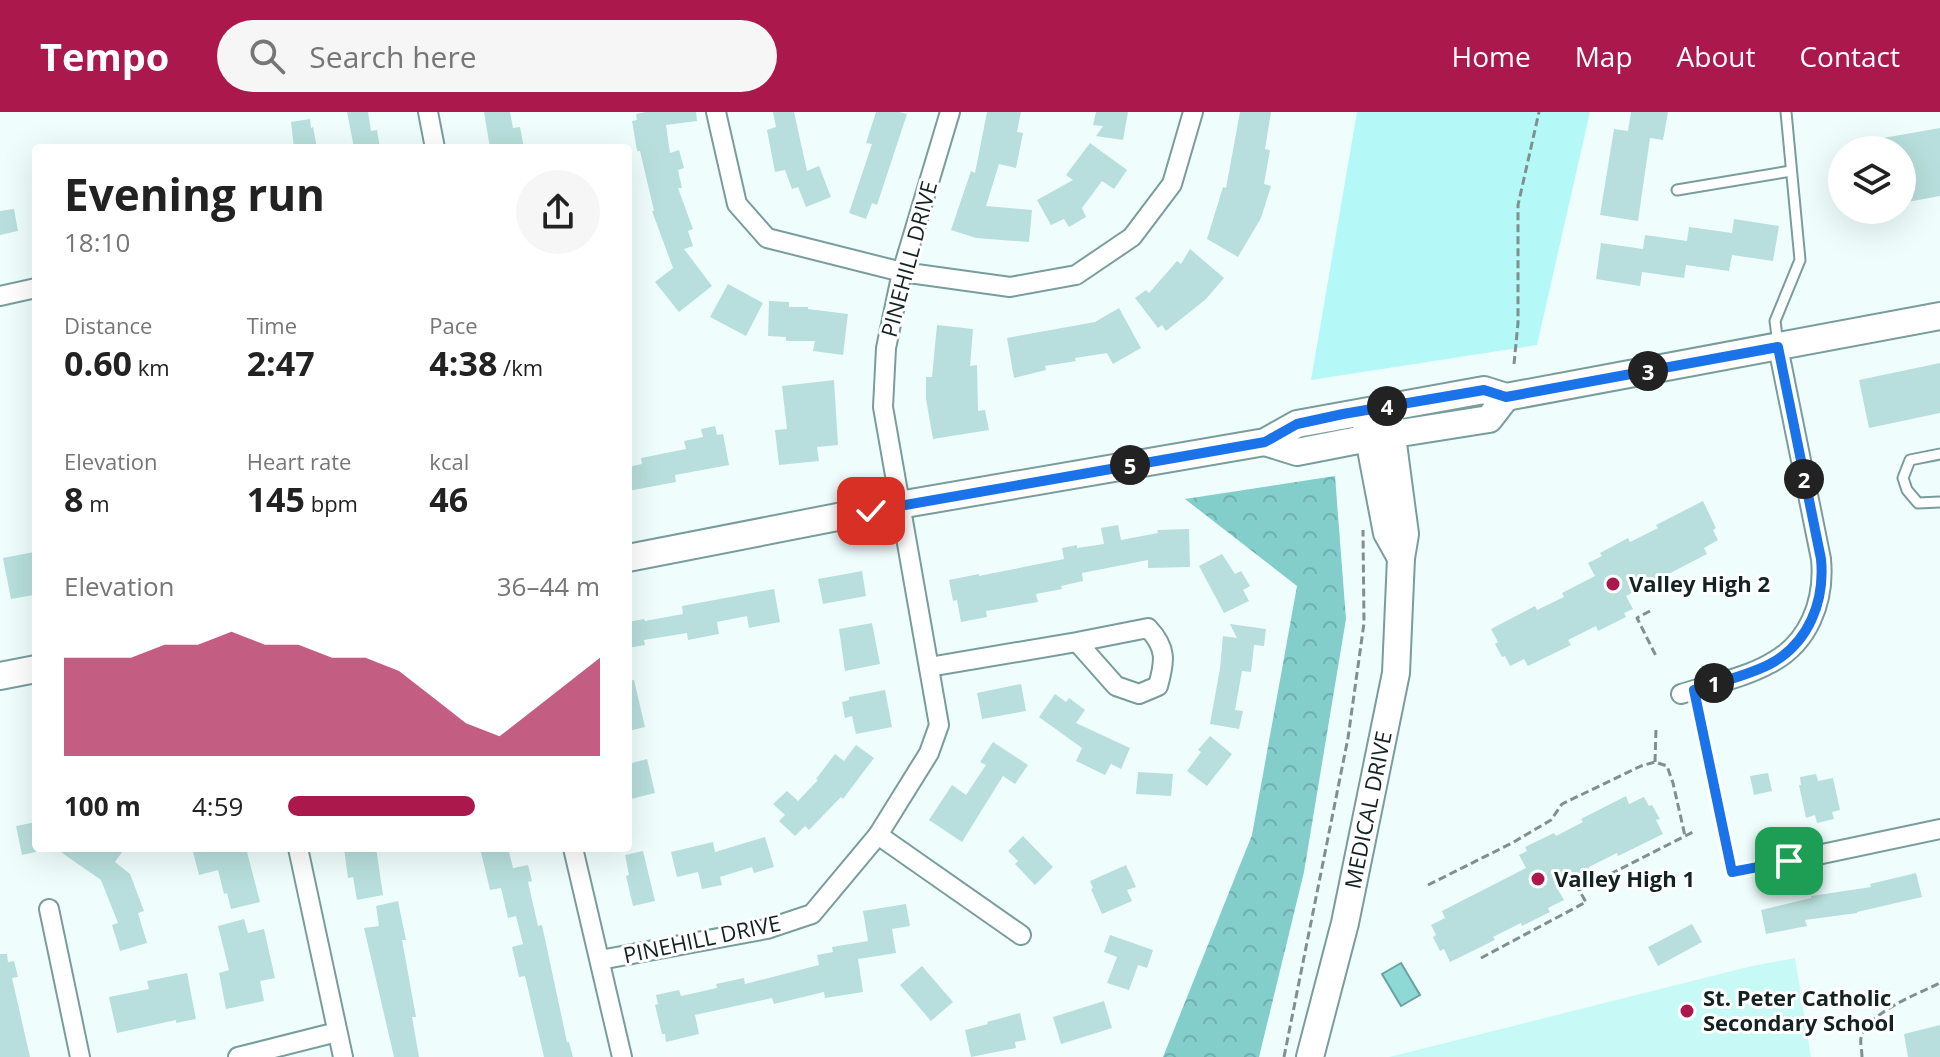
<!DOCTYPE html>
<meta charset="utf-8">
<style>
:root{--surface:#fff;--page:#f6f6f6;--text:#222;--muted:#767676;--accent:#ab194c}
body{margin:0;font-family:"Open Sans",sans-serif;background:var(--page);color:var(--text);height:100vh;display:flex;flex-direction:column;font-size:30px;white-space:nowrap}
*{box-sizing:border-box;margin:0}
p{font-size:26px;color:var(--muted)}
.icon{flex:none;width:44px;height:44px;fill:none;stroke:currentColor;stroke-width:2;stroke-linecap:round;stroke-linejoin:round}
.map{position:relative;flex:1;overflow:hidden}
.details{position:absolute;left:32px;top:32px;width:600px;height:708px;display:flex;flex-direction:column;background:var(--surface);border-radius:8px;box-shadow:0 8px 32px #0002}
.details>*{flex:none}
.fabs{position:absolute;left:1828px;top:24px;display:grid;gap:16px}
.fabs a{display:grid;place-items:center;width:88px;height:88px;border-radius:50%;background:var(--surface);box-shadow:0 8px 32px #0002;font-size:40px}
.pin{position:absolute;display:grid;place-items:center;width:68px;height:68px;color:#fff;margin:-34px;border-radius:16px;box-shadow:0 4px 12px #0006}
.km{position:absolute;width:40px;height:40px;margin:-20px;border-radius:50%;background:#222;color:#fff;font-size:22px;line-height:40px;text-align:center}
.round{display:grid;place-items:center;flex:none;width:84px;height:84px;border-radius:42px;background:var(--page)}
.headline{display:flex;align-items:center;justify-content:space-between;height:136px;padding:0 32px}
h1{font-size:44px;font-weight:700;line-height:60px}
.stats{display:grid;grid-template-columns:repeat(3,1fr);gap:12px;height:136px;padding:8px 32px}
.stats div{display:grid;align-content:center}
.stats b{font-size:34px;font-weight:700}
.stats small{font-size:22px;font-weight:400}
.stats p{font-size:22px}
.chart{height:224px;padding:16px 32px}
.chart p{display:flex;justify-content:space-between}
.chart svg{width:100%;height:144px;margin-top:8px;fill:var(--accent);opacity:.7}
ul{padding:0 32px;list-style:none;font-size:26px}
li{display:grid;grid-template-columns:128px 96px 1fr;align-items:center;height:60px}
li i{height:20px;border-radius:10px;background:var(--accent)}
header{display:flex;align-items:center;gap:48px;box-sizing:border-box;height:112px;padding:0 40px;background:var(--accent);color:#fff}
header strong{font-size:38px}
nav{display:flex;gap:44px;margin-inline-start:auto;font-size:28px}
.search{width:560px;height:72px;background:var(--page);display:flex;align-items:center;gap:20px;box-sizing:border-box;padding:0 28px;border-radius:44px;color:var(--muted);font-size:30px}
.map>svg:first-child{display:block}
.built{fill:#c7f9f7}
.green{fill:#b4f9f7}
.forest{fill:url(#forest-crowns)}
.water{fill:#8ed8d6;stroke:#69a2a0;stroke-width:2}
.building{fill:#b8dfdd}
.lines{fill:none;stroke-linecap:round;stroke-linejoin:round}
.lane-casing{stroke:#789d9c;stroke-width:13}
.street-casing{stroke:#789d9c;stroke-width:22}
.secondary-casing{stroke:#789d9c;stroke-width:30}
.path{stroke:#81908f;stroke-width:3;stroke-dasharray:8 4;stroke-linecap:butt}
.lane{stroke:#fff;stroke-width:9}
.street{stroke:#fff;stroke-width:18}
.secondary{stroke:#fff;stroke-width:26}
.route-casing{stroke:#fff;stroke-width:16}
.route{stroke:#1a73e8;stroke-width:10}
.poi-dot{fill:#ab194c;stroke:#fff;stroke-width:3}
.labels{text-anchor:middle;stroke-width:6;stroke-linejoin:round;paint-order:stroke}
.street-label{font-size:22px;fill:#142322;stroke:#fff}
.poi-label{font-size:22px;font-weight:bold;fill:#142322;stroke:#fff;text-anchor:start}
</style>
<header>
<strong>Tempo</strong>
<div class="search"><svg class="icon" aria-label="search" viewBox="0 0 24 24"><circle cx="10" cy="10" r="6"/><path d="M15 15l6 6"/></svg>Search here</div>
<nav><a>Home</a><a>Map</a><a>About</a><a>Contact</a></nav>
</header>
<div class="map">
<svg width="1940" height="945" viewBox="0 0 1940 945">
<defs>
<pattern id="forest-crowns" width="20" height="18" patternUnits="userSpaceOnUse" patternTransform="scale(2)"><rect width="20" height="18" fill="#83cdcb"/><path d="M2 6a3 3 0 1 1 6 0M12 15a3 3 0 1 1 6 0" fill="none" stroke="#70b0ae"/></pattern>
</defs>
<rect width="100%" height="100%" fill="#effefd"/>
<polygon class="built" points="1795,846 1811,945 1389,945 1752,854"/>
<polygon class="green" points="1357,0 1590,0 1537,233 1311,268"/>
<polygon class="forest" points="1335,364 1346,507 1304,760 1259,945 1163,945 1252,723 1297,474 1185,387"/>
<polygon class="water" points="1401,851 1420,883 1401,894 1382,862"/>
<g class="building">
<polygon points="347,0 368,0 371,19 377,18 380,36 354,36"/>
<polygon points="484,0 510,0 513,16 520,15 524,36 490,36"/>
<polygon points="646,0 696,0 697,9 666,13 670,41 679,38 684,56 678,58 682,76 678,76 693,117 688,119 693,134 684,137 712,174 679,200 655,170 673,156 652,99 654,99 640,39 637,39 632,9 637,8 636,2"/>
<polygon points="773,0 794,0 807,59 819,54 831,85 806,95 798,75 792,77 785,58 775,60 767,18 776,15"/>
<polygon points="876,0 899,0 907,2 877,93 872,91 866,107 849,101 872,32 866,31"/>
<polygon points="987,0 1021,0 1017,20 1023,21 1016,56 999,52 986,94 1032,98 1029,130 976,126 951,118 971,59 975,61"/>
<polygon points="1096,0 1128,0 1123,28 1096,24 1103,14 1093,13"/>
<polygon points="1240,0 1271,0 1265,37 1270,38 1264,72 1271,74 1261,106 1238,145 1207,127 1223,75 1226,76"/>
<polygon points="1631,0 1668,0 1663,28 1650,26 1638,109 1600,103 1614,17 1628,19"/>
<polygon points="310,7 311,16 313,15 317,36 294,36 291,10"/>
<polygon points="1940,16 1940,84 1902,91 1902,38 1885,38 1883,26"/>
<polygon points="1090,31 1127,58 1114,77 1102,69 1082,96 1086,105 1069,115 1064,107 1051,113 1037,88 1073,68 1066,63"/>
<polygon points="14,97 18,119 0,123 0,99"/>
<polygon points="1734,107 1779,114 1773,149 1732,143 1729,159 1686,153 1684,166 1642,160 1640,174 1596,167 1601,131 1643,137 1645,123 1687,129 1689,115 1732,121"/>
<polygon points="1190,137 1224,166 1206,187 1166,219 1162,213 1158,216 1135,186 1146,178 1149,181 1177,149 1181,152"/>
<polygon points="728,172 763,191 746,224 710,205"/>
<polygon points="769,189 789,190 789,195 808,195 808,197 848,202 843,243 813,239 815,229 786,229 786,225 768,224"/>
<polygon points="1119,196 1141,236 1113,252 1107,241 1075,246 1076,249 1045,254 1046,258 1014,266 1007,226 1095,210"/>
<polygon points="937,213 973,217 970,254 977,253 978,299 985,298 989,318 933,327 926,287 926,265 932,265"/>
<polygon points="1940,251 1940,301 1869,316 1859,268"/>
<polygon points="834,268 838,333 817,335 819,349 779,353 775,318 787,317 782,274"/>
<polygon points="715,314 717,323 723,322 729,353 675,363 676,370 628,379 628,355 642,352 641,346 686,337 684,329 703,325 701,317"/>
<polygon points="1703,389 1716,416 1713,418 1718,428 1704,436 1707,442 1626,484 1633,497 1624,501 1626,505 1598,519 1596,514 1568,528 1571,533 1528,554 1524,547 1510,554 1505,544 1502,545 1495,532 1498,530 1491,517 1535,494 1537,498 1564,485 1562,481 1595,464 1588,451 1602,444 1600,441 1628,426 1630,430 1658,416 1656,413"/>
<polygon points="1118,413 1121,428 1158,421 1157,418 1189,417 1190,455 1148,456 1148,448 1082,461 1083,469 1061,474 1062,477 1036,482 1038,490 986,499 987,505 961,510 957,488 953,489 949,468 979,462 979,464 1064,447 1062,436 1077,433 1077,436 1104,432 1101,416"/>
<polygon points="34,440 36,454 36,478 33,479 34,483 11,487 3,446"/>
<polygon points="1222,442 1235,462 1241,459 1250,474 1243,478 1249,489 1224,501 1199,454"/>
<polygon points="862,459 866,484 823,492 818,467"/>
<polygon points="774,477 780,510 749,516 747,504 717,510 719,522 688,528 687,521 644,528 645,533 628,536 628,510 644,507 645,509 683,502 682,494"/>
<polygon points="872,511 880,552 845,559 839,517"/>
<polygon points="1230,512 1266,517 1264,534 1254,533 1251,560 1242,559 1235,598 1243,599 1239,617 1210,612 1220,556 1223,524 1237,526"/>
<polygon points="634,568 645,615 628,619 628,569"/>
<polygon points="1021,572 1026,599 982,607 977,581"/>
<polygon points="885,578 892,615 856,622 852,604 845,606 842,590 849,588 849,585"/>
<polygon points="1055,582 1066,590 1069,586 1085,598 1076,611 1130,636 1121,657 1111,652 1105,663 1076,649 1082,636 1039,605"/>
<polygon points="1210,624 1232,642 1207,674 1187,659 1201,640 1198,638"/>
<polygon points="993,630 1028,653 1015,672 1003,664 962,730 929,708 952,673 966,683 986,653 980,650"/>
<polygon points="856,633 874,646 843,687 841,685 809,718 805,714 795,724 779,709 785,703 773,692 787,679 798,689 818,668 816,667 835,642 844,649"/>
<polygon points="647,647 655,681 631,687 628,674 628,652"/>
<polygon points="1138,660 1173,662 1171,684 1136,682"/>
<polygon points="1768,661 1772,679 1754,683 1750,664"/>
<polygon points="1816,662 1818,669 1833,666 1840,698 1832,700 1834,707 1817,711 1815,703 1806,706 1799,673 1801,673 1800,665"/>
<polygon points="1626,684 1629,692 1644,685 1649,694 1652,693 1660,707 1656,708 1663,722 1618,744 1617,741 1589,755 1591,759 1557,776 1564,788 1548,796 1550,800 1522,814 1521,811 1493,825 1495,828 1450,850 1444,837 1440,839 1433,825 1436,823 1431,813 1445,806 1442,799 1526,756 1519,743 1527,739 1525,735 1554,721 1556,724 1583,710 1581,707"/>
<polygon points="36,710 36,740 22,743 16,714"/>
<polygon points="1023,724 1053,755 1035,773 1015,752 1018,749 1008,739"/>
<polygon points="765,725 774,755 754,761 752,755 720,765 722,773 702,777 698,760 677,765 671,740 713,730 715,740"/>
<polygon points="55,736 125,736 115,750 130,762 144,799 138,801 147,831 120,839 112,813 118,811 101,768"/>
<polygon points="192,736 246,736 260,790 231,797 227,781 224,782 218,758 199,763"/>
<polygon points="344,736 376,736 383,783 357,788 353,765 348,766"/>
<polygon points="480,736 508,736 513,756 528,753 532,769 528,770 538,814 542,813 567,930 569,930 573,945 544,945 525,864 519,865 512,835 523,832 516,804 508,806 501,776 490,778"/>
<polygon points="643,739 655,789 633,794 626,764 629,763 625,743"/>
<polygon points="1126,753 1136,775 1127,778 1132,789 1102,802 1091,777 1093,776 1090,769"/>
<polygon points="1916,761 1922,785 1857,800 1857,801 1805,808 1807,814 1766,822 1761,798 1811,786 1811,784 1871,775 1870,772"/>
<polygon points="398,789 406,828 402,828 416,905 412,905 419,945 394,945 364,816 379,814 376,794"/>
<polygon points="906,792 910,814 892,817 896,841 858,847 863,880 825,886 824,880 774,892 772,886 695,903 699,922 666,930 665,922 662,922 655,893 658,892 656,883 679,878 681,884 717,876 716,872 744,866 745,872 819,853 817,843 833,840 832,835 868,829 863,799"/>
<polygon points="244,807 248,821 264,817 275,866 260,869 264,889 226,897 219,861 229,858 218,814"/>
<polygon points="1692,812 1702,830 1658,854 1648,835"/>
<polygon points="1110,823 1153,838 1147,856 1138,853 1129,878 1107,871 1117,845 1104,840"/>
<polygon points="0,842 7,842 8,850 14,849 18,865 12,866 30,945 0,945"/>
<polygon points="922,854 953,890 931,909 900,873"/>
<polygon points="187,861 196,907 176,911 176,908 117,921 109,885 149,877 147,869"/>
<polygon points="1104,889 1112,916 1061,932 1053,905"/>
<polygon points="1020,901 1026,928 1015,930 1016,936 971,945 965,918 988,912 987,910"/>
<polygon points="1940,913 1940,945 1908,945 1904,922"/>
</g>
<g class="lines">
<g class="lane-casing">
<g id="lane">
<polyline points="1677,78 1791,59"/>
<polyline points="1778,232 1775,209 1800,148 1786,0"/>
<polyline points="1940,342 1910,348 1903,366 1907,378 1918,391 1940,390"/>
</g>
</g>
<g class="street-casing">
<g id="street">
<polyline points="428,0 435,36"/>
<polyline points="716,0 737,92 767,126 902,160 1010,175 1076,163 1132,125 1172,72 1193,0"/>
<polyline points="0,184 36,176"/>
<path d="M929 555 1077 530 1148 516C1167 536 1165 549 1158 574L1139 582 1116 574 1077 530"/>
<path d="M1681 582C1709 573 1744 566 1769 552 1809 532 1825 489 1821 447L1778 235"/>
<polyline points="878,723 1021,823"/>
<polyline points="298,736 343,945"/>
<polyline points="573,736 622,945"/>
<polyline points="1789,749 1940,717"/>
<polyline points="49,797 80,945"/>
<polyline points="600,848 767,817 812,802 878,723 929,641 939,613 883,295 886,236 902,160 950,0"/>
<polyline points="238,945 337,920"/>
</g>
</g>
<g class="secondary-casing">
<g id="secondary">
<polyline points="1366,311 1387,421 1401,446"/>
<polyline points="1265,330 1297,340 1369,326 1489,307 1506,285"/>
<polyline points="628,446 899,393 1265,330 1297,312 1484,278 1506,285 1940,204"/>
<polyline points="0,564 36,557"/>
<path id="s1" d="M1310 945 1345 811 1396 561 1401 446 1405 422 1388 294"/>
</g>
</g>
<g class="path">
<polyline points="1514,252 1518,211 1518,93 1539,0"/>
<polyline points="1650,499 1637,506 1656,544"/>
<polyline points="1698,597 1732,760 1773,752"/>
<polyline points="1655,650 1656,617"/>
<polyline points="1428,773 1512,731 1551,708 1562,692 1641,654 1655,650 1667,654 1673,671 1685,724"/>
<polyline points="1481,846 1586,790 1579,778 1693,720"/>
<polyline points="1284,945 1348,626 1364,511 1363,418"/>
<path d="M1862 945C1862 939 1860 931 1861 926 1868 900 1918 882 1940 871"/>
</g>
<use href="#lane" class="lane"/>
<use href="#street" class="street"/>
<use href="#secondary" class="secondary"/>
</g>
<g class="lines">
<g class="route-casing">
<path id="route" d="M871 399 1265 330 1297 312 1343 302 1484 278 1506 285 1778 235 1821 447C1825 489 1809 531 1770 552 1747 564 1719 570 1694 578L1732 760 1789 749"/>
</g>
<use href="#route" class="route"/>
</g>
<g class="poi-dot">
<circle cx="1613" cy="472" r="8"/>
<circle cx="1538" cy="767" r="8"/>
<circle cx="1687" cy="899" r="8"/>
</g>
<g class="labels">
<g class="street-label">
<text transform="translate(909 147) rotate(-75)" y="8">PINEHILL DRIVE</text>
<text dy="8" stroke="none"><textPath href="#s1" startOffset="254">MEDICAL DRIVE</textPath></text>
<text transform="translate(702 827) rotate(-12)" y="8">PINEHILL DRIVE</text>
</g>
<g class="poi-label">
<text x="1629" y="480">Valley High 2</text>
<text x="1554" y="775">Valley High 1</text>
<text x="1703" y="894">St. Peter Catholic<tspan x="1703" dy="25">Secondary School</tspan></text>
</g>
</g>
</svg>
<div class="fabs">
<a><svg class="icon" aria-label="layers" viewBox="0 0 24 24"><path d="M12 4l9 5-9 5-9-5zM3 14l9 5 9-5"/></svg></a>
</div>
<div class="pin" style="left:1789px;top:749px;background:#1e9e55"><svg class="icon" aria-label="arrive" viewBox="0 0 24 24"><path d="M6 21V4h12l-3 4 3 4H6"/></svg></div>
<div class="pin" style="left:871px;top:399px;background:#d93025"><svg class="icon" aria-label="check" viewBox="0 0 24 24"><path d="M5 12l5 5 9-10"/></svg></div>
<b class="km" style="left:1714px;top:571px">1</b>
<b class="km" style="left:1804px;top:367px">2</b>
<b class="km" style="left:1648px;top:259px">3</b>
<b class="km" style="left:1387px;top:294px">4</b>
<b class="km" style="left:1130px;top:353px">5</b>
<section class="details">
<div class="headline"><div><h1>Evening run</h1><p>18:10</p></div><a class="round"><svg class="icon" aria-label="share" viewBox="0 0 24 24"><path d="M12 15V3M7 8l5-5 5 5M5 13v7h14v-7"/></svg></a></div>
<div class="stats">
<div><p>Distance</p><b>0.60<small> km</small></b></div>
<div><p>Time</p><b>2:47</b></div>
<div><p>Pace</p><b>4:38<small> /km</small></b></div>
</div>
<div class="stats">
<div><p>Elevation</p><b>8<small> m</small></b></div>
<div><p>Heart rate</p><b>145<small> bpm</small></b></div>
<div><p>kcal</p><b>46</b></div>
</div>
<div class="chart"><p><span>Elevation</span>36–44 m</p>
<svg viewBox="0 0 160 44" preserveAspectRatio="none"><path d="M0 44V14L10 14L20 14L30 10L40 10L50 6L60 10L70 10L80 14L90 14L100 18L110 26L120 34L130 38L140 30L150 22L160 14V44z"/></svg>
</div>
<ul>
<li><b>100 m</b>4:59<i style="width:60%"></i></li>
</ul>
</section>
</div>
